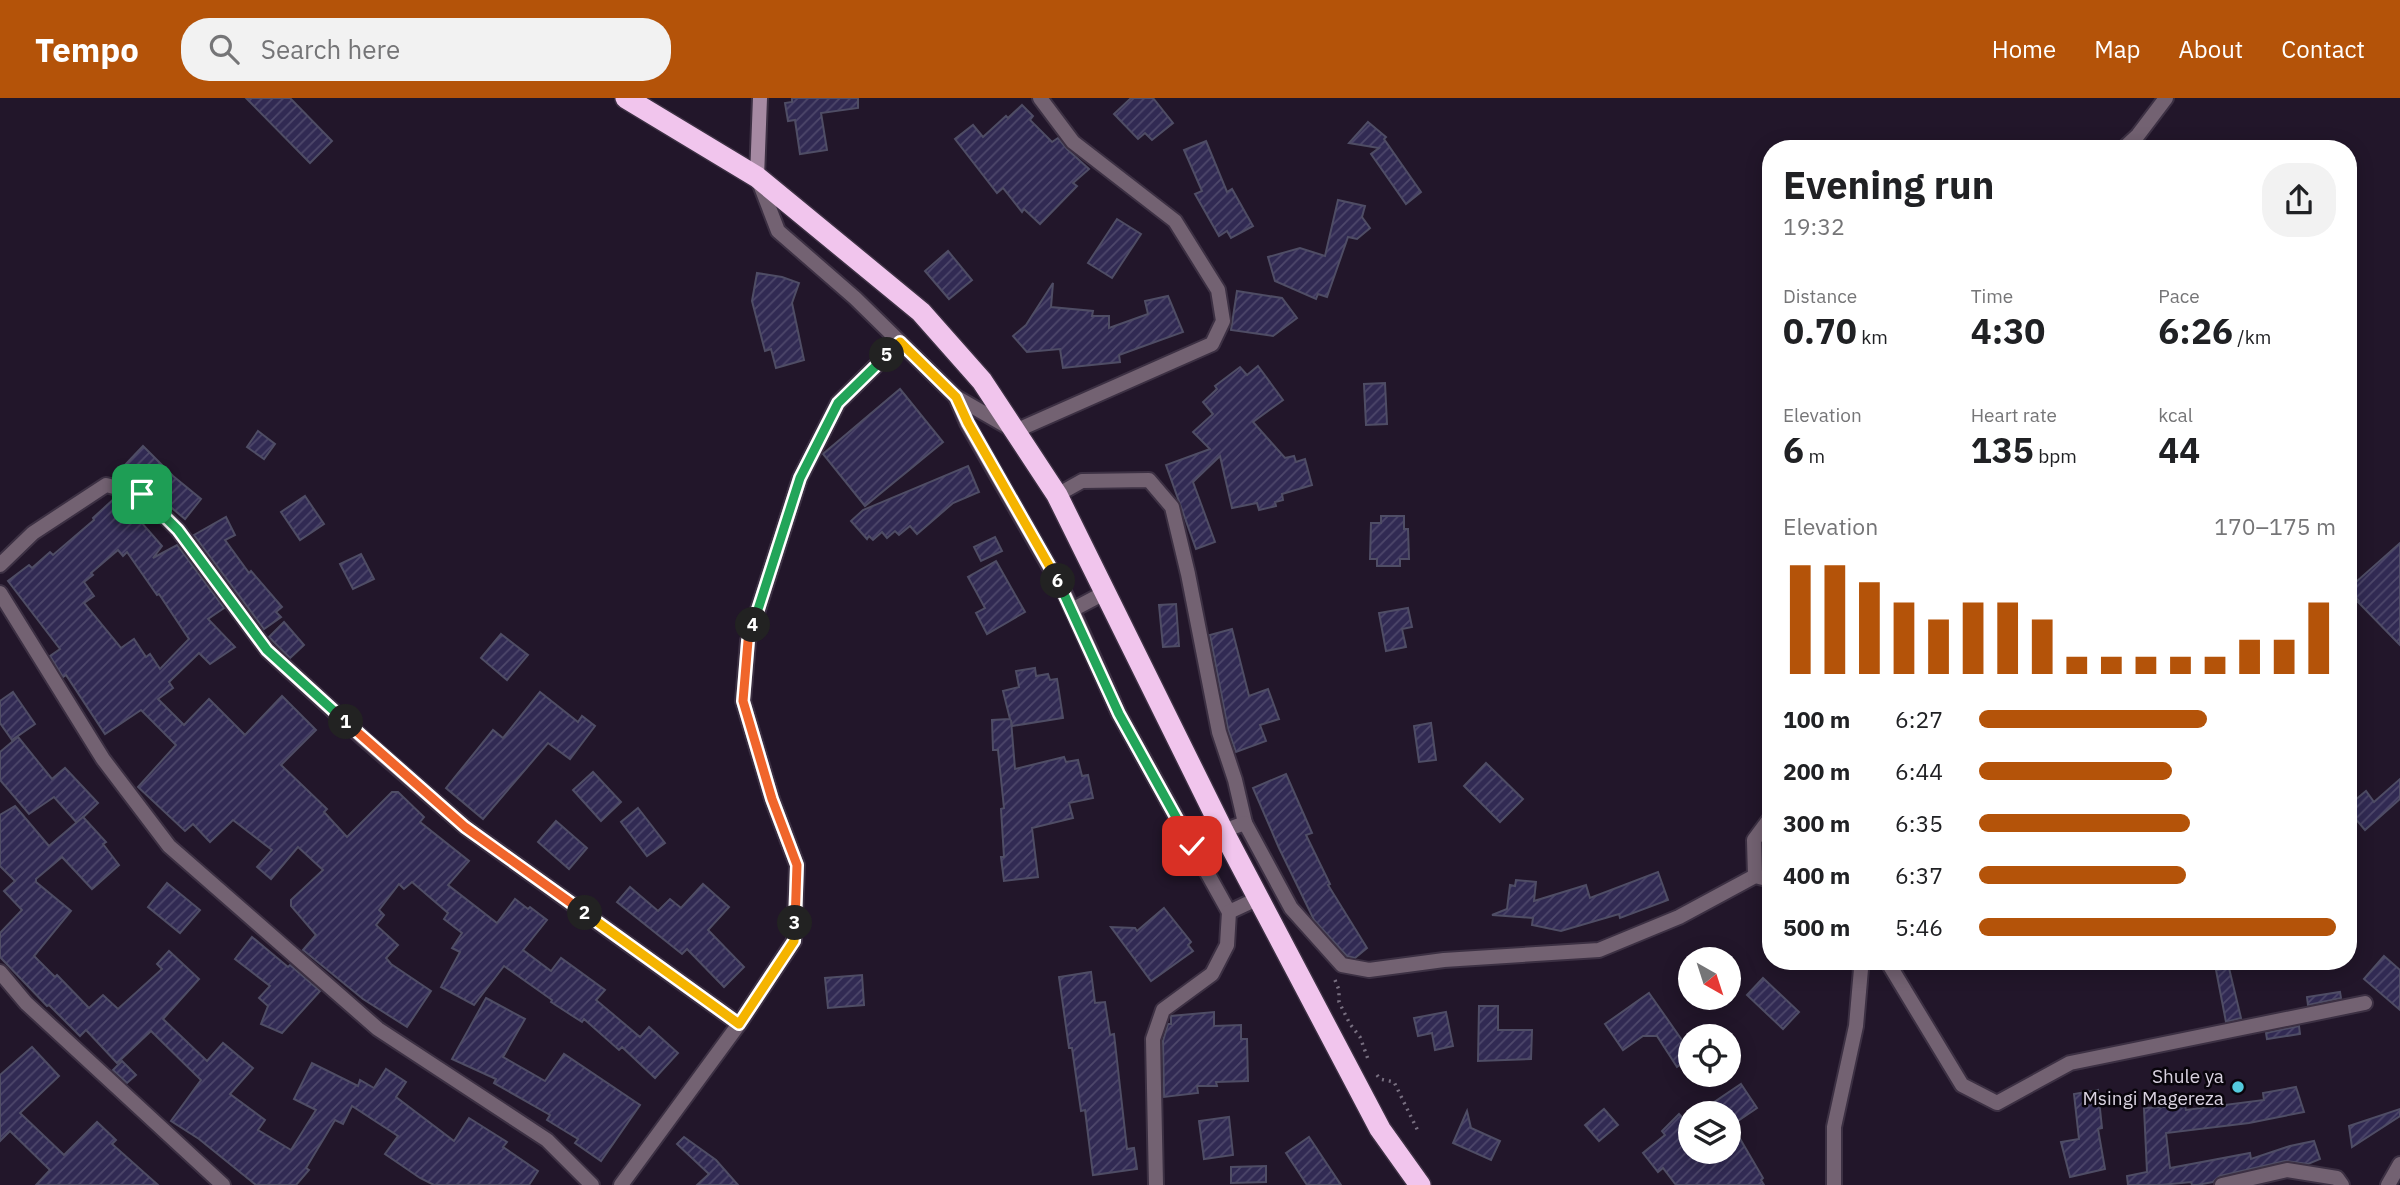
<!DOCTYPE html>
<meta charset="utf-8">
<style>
:root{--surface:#fff;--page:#f2f2f2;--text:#202124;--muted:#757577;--accent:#b45309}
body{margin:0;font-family:"IBM Plex Sans",sans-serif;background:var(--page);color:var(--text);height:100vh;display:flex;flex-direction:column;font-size:26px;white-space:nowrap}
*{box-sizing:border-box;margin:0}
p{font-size:23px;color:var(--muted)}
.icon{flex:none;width:38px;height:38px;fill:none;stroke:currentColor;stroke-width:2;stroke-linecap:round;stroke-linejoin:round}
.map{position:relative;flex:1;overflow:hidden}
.panel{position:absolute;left:1762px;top:42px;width:595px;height:830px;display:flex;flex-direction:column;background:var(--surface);border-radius:28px;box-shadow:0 4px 18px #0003}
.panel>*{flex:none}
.needle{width:46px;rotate:141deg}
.controls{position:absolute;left:1678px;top:849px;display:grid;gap:14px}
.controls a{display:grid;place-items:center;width:63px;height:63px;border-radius:50%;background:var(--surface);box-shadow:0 4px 18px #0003;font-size:35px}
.pin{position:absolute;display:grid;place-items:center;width:60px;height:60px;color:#fff;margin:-30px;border-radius:14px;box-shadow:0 4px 10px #0006}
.km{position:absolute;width:35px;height:35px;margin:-18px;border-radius:50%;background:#222;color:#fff;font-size:19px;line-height:35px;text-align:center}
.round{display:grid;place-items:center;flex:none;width:74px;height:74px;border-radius:28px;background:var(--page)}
.headline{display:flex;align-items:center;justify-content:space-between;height:119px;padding:0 21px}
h1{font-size:38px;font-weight:800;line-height:52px}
.figures{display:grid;grid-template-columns:repeat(3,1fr);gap:10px;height:119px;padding:7px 21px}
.figures div{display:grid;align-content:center}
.figures b{font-size:35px;font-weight:800}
.figures small{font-size:19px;font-weight:400}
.figures p{font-size:19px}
.chart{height:196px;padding:14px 21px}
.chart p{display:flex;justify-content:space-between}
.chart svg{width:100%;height:126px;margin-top:7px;stroke:var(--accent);stroke-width:6}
ul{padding:0 21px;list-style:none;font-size:23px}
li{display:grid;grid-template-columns:112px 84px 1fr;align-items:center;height:52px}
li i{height:18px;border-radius:9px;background:var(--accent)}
header{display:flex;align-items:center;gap:42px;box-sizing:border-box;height:98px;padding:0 35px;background:var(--accent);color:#fff}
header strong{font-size:33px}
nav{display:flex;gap:38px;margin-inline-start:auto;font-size:24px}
.search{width:490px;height:63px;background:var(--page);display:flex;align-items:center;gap:18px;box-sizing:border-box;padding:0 24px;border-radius:28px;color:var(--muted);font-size:26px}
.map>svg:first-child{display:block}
.building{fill:url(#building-hatch);stroke:#4f4d65;stroke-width:2;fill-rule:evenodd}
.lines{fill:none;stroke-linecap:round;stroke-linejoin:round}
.street-casing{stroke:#3c3043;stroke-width:18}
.secondary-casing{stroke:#3c3043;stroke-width:18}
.highway-casing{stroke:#3c3043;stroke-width:24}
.path{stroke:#786f80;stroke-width:3.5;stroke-dasharray:2 5;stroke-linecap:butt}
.street{stroke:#736272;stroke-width:14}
.secondary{stroke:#a68aa3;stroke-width:14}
.highway{stroke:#f1c5ed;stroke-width:21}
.split-1-casing{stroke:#fff;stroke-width:14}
.split-2-casing{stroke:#fff;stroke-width:14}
.split-3-casing{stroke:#fff;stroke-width:14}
.split-4-casing{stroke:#fff;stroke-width:14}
.split-5-casing{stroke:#fff;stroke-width:14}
.split-6-casing{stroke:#fff;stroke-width:14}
.split-7-casing{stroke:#fff;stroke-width:14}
.split-1{stroke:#22a559;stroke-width:9}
.split-2{stroke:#f0652b;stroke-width:9}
.split-3{stroke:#f5b400;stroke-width:9}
.split-4{stroke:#f0652b;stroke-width:9}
.split-5{stroke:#22a559;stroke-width:9}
.split-6{stroke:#f5b400;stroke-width:9}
.split-7{stroke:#22a559;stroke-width:9}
.poi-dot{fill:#54cadd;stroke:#09050c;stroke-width:2.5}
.labels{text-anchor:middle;stroke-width:5;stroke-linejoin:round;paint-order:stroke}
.poi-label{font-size:19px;fill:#d9d2e0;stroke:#09050c;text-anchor:end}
</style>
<header>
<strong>Tempo</strong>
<div class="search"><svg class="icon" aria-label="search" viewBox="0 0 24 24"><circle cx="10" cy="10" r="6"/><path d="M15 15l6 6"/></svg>Search here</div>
<nav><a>Home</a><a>Map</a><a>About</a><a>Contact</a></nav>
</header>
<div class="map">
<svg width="2400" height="1087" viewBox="0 0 2400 1087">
<defs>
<pattern id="building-hatch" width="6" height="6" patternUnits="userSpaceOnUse" patternTransform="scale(1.75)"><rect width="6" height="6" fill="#312a53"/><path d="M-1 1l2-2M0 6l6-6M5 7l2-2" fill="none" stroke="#4e486b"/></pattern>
</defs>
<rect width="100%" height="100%" fill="#22162a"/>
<g class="building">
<polygon points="246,0 290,0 332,43 310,65"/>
<polygon points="792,0 858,0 858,10 821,15 827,52 800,56 795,22 788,23 785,5 792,4"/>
<polygon points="1131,0 1153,0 1173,25 1152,42 1145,35 1138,41 1114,16"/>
<polygon points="1022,7 1033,18 1030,22 1052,44 1058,40 1067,51 1089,71 1073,85 1077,88 1040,126 1024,111 1022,114 1003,90 997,95 955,41 973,27 983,39 1006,18 1008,20"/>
<polygon points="1368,24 1386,39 1384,41 1421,94 1406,106 1371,56 1379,50 1349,45"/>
<polygon points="1206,43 1227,94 1232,91 1253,128 1231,140 1227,133 1219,138 1195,96 1202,93 1184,52"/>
<polygon points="1338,102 1365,108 1362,119 1370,130 1357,141 1348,139 1327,199 1318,196 1316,201 1275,183 1268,159 1300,150 1325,158"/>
<polygon points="1117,121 1141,136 1112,180 1088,165"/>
<polygon points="948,153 972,182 949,201 925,173"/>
<polygon points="757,175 782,179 799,185 792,205 804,262 776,270 771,251 765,253 752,203"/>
<polygon points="1053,185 1051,209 1093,213 1092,218 1109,218 1109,230 1148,216 1145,203 1168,198 1183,234 1119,257 1120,264 1063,270 1060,251 1027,254 1013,238 1026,227"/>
<polygon points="1237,193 1282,200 1297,220 1273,238 1231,232"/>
<polygon points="1258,268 1283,302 1253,324 1285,360 1294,358 1296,364 1305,361 1312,387 1282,396 1283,402 1275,404 1276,408 1259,412 1257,405 1232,410 1220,358 1193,384 1215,444 1196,451 1166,367 1210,351 1193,334 1213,316 1203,304 1217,291 1215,288 1240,269 1247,277"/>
<polygon points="1385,285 1387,326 1366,327 1364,286"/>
<polygon points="900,291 943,344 865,408 823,356"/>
<polygon points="258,333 275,346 264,361 247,349"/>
<polygon points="143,348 173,378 201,401 185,421 137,381 139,380 125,367"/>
<polygon points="968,368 979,394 953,405 917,436 910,428 899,437 895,433 887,440 882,434 873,442 869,438 867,441 851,423 863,412"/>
<polygon points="305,398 324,426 300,442 281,414"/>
<path d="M116 399 121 401 162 448 153 460 177 447 224 510 208 521 235 549 210 566 199 555 169 584 173 590 158 601 184 627 209 601 245 637 282 598 316 632 281 667 327 711 324 714 347 739 392 694H398L424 719 420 724 469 763 448 787 497 825 515 801 528 811 530 809 547 822 523 852 551 873 561 860 605 892 596 902 640 939 649 929 678 955 655 980 622 949 619 952 584 921 582 924 551 904 552 902 504 868 474 907 441 889 460 854 452 850 462 835 444 821 448 815 412 784 404 791 399 786 379 812 384 817 376 827 398 847 386 860 391 866 431 893 407 929 363 901 303 852 316 837 291 808V802L323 772 298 749 271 781 257 769 272 752 233 722 210 744 193 726 185 733 138 689 176 647 141 612 105 636 66 577 63 579 50 558 60 551 8 483 29 467 32 470 50 454 53 457 94 422 93 420ZM118 452 123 458 127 454 157 497 159 496 189 541 160 571 150 556 146 559 134 541 121 550 84 505 94 498 84 484 93 477 91 475Z"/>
<polygon points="1381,418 1404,418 1404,431 1408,431 1409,461 1400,461 1400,468 1377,468 1377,461 1370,461 1371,425 1381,425"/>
<polygon points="226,419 235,437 225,442 249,475 251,473 282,509 276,514 281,519 264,531 194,437"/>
<polygon points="995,439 1002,453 981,463 974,449"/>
<polygon points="2400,445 2400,547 2358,504 2359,503 2348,491"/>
<polygon points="361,456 374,481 353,491 340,466"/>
<polygon points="996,463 1025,514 987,536 976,515 985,510 968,479"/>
<polygon points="1176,506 1179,548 1163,549 1159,507"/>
<polygon points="1408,510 1412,529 1402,531 1406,549 1386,553 1379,515"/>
<polygon points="284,524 304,547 290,560 269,539"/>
<polygon points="1232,531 1249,598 1268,591 1279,621 1260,627 1266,643 1236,654 1228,631 1210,537"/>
<polygon points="501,536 528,557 507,582 481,560"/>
<polygon points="1035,570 1036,578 1048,576 1050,582 1057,581 1063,620 1012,628 1011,622 1015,671 1064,659 1066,664 1078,662 1082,678 1088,677 1093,700 1069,705 1073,720 1032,730 1038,779 1004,783 1001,759 1004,759 1001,711 1004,710 998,652 993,652 992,622 1010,621 1003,593 1019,589 1016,573"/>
<polygon points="13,594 35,626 12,642 0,625 0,603"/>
<polygon points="540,594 578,624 582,618 595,628 570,661 548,645 483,721 446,690 493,632 503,640"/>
<polygon points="1431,625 1436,662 1419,664 1414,628"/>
<polygon points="18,639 52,681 65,670 98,705 77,725 54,699 29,716 0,682 0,654"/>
<polygon points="1486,665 1523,701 1500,724 1464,688"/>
<polygon points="593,674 621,704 601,723 573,692"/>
<polygon points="1286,676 1312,735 1306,737 1330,786 1328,787 1367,850 1355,860 1347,858 1314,822 1279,750 1253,690"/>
<polygon points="2400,681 2400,701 2365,732 2348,712 2348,708 2366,693 2374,704"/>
<polygon points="15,708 49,748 83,719 106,744 103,746 119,767 92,791 62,759 36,781 36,784 71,813 34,858 55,879 57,877 89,910 103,897 118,911 162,871 157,866 169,853 199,881 163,921 207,963 223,945 253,970 230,996 265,1022 258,1032 291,1052 316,1012 294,1001 312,965 358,988 360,982 374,990 386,971 406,984 396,999 454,1043 469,1020 507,1044 503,1049 538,1073 529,1087 434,1087 420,1080 385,1056 398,1038 352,1008 343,1026 335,1022 306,1070 309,1072 296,1087 256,1087 199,1041 171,1023 201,982 151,933 117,965 86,932 80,938 49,907 47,908 0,859 0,835 22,812 4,793 15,783 0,768 0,717"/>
<polygon points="638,710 665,745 647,758 621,724"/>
<polygon points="556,723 587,750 569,771 538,744"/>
<polygon points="1658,774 1668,802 1620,820 1619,816 1561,833 1532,827 1533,820 1492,817 1507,811 1510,787 1515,788 1516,782 1536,784 1534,803 1586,787 1590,800"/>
<polygon points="167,785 200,812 180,835 148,809"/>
<polygon points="703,786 729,809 708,832 744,869 724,889 687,851 682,856 617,804 630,789 658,813 670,801 681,810"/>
<polygon points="1164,810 1191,844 1188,847 1193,853 1151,883 1111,829 1135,830 1137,833"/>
<polygon points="252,839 288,869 290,867 320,893 282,935 261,926 268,908 259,900 270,888 235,861"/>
<polygon points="2384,858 2400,872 2400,912 2364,881"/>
<polygon points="2229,870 2241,920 2226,924 2216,872"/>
<polygon points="1091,874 1095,905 1105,904 1110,937 1114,936 1127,1051 1134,1050 1137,1071 1093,1077 1085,1012 1081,1013 1072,950 1069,950 1059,879"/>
<polygon points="862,877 864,907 828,910 825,880"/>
<polygon points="1763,880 1799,914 1783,931 1747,897"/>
<polygon points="2340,894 2341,900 2308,907 2307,899"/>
<polygon points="1649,895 1684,945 1690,941 1690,961 1677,969 1657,938 1643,938 1623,952 1605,926"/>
<polygon points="486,900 525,921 503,959 545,983 564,956 640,1007 601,1063 575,1045 578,1041 547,1022 550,1017 494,985 496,981 452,961"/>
<polygon points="1479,908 1498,908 1498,932 1532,932 1531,961 1478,963"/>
<polygon points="1214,914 1214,928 1241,927 1241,941 1247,941 1248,983 1216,984 1217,988 1197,988 1198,995 1164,999 1163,943 1168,926 1171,926 1171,918"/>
<polygon points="1446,914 1453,948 1435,952 1432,935 1418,938 1414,920"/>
<polygon points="2299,928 2300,936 2267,941 2266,935"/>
<polygon points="32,949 59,978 20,1015 64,1057 97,1024 116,1042 112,1046 158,1087 36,1087 50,1072 10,1033 0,1043 0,977"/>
<polygon points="122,963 136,977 127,985 113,972"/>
<polygon points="1741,986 1757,1010 1732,1027 1763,1080 1761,1082 1764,1087 1676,1087 1663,1070 1658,1074 1643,1055 1665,1037 1662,1033 1679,1016 1690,1028 1690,1054 1729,1054 1729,1015 1698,1015"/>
<polygon points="2296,989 2304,1014 2249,1025 2166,1035 2170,1070 2250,1055 2251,1061 2290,1048 2314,1043 2320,1061 2308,1066 2285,1063 2220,1078 2213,1084 2197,1087 2192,1087 2191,1084 2161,1087 2128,1087 2127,1078 2147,1074 2144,1010 2185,1008 2186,1012 2264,1002 2263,995"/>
<polygon points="2098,992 2102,1030 2098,1031 2105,1071 2070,1079 2061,1044 2079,1041 2074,996"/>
<polygon points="1604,1011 1618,1027 1599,1043 1585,1027"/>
<polygon points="2400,1011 2400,1018 2352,1049 2349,1028"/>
<polygon points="1467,1013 1471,1030 1500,1043 1491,1062 1453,1045"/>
<polygon points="1229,1019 1233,1057 1204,1061 1199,1023"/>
<polygon points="684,1039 716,1062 738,1087 697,1087 709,1076 677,1046"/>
<polygon points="1309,1039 1341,1087 1307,1087 1286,1055"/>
<polygon points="1266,1068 1266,1084 1231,1085 1231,1069"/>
</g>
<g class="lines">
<g class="street-casing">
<g id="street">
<polyline points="2123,51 2138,37 2166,0"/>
<polyline points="758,81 778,133 855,200 956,299 1015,333 1212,246 1223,223 1218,192 1175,123 1073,44 1040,0"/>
<polyline points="956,299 967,325 1065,496 1119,616 1229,814"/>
<polyline points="1057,397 1082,383 1149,382 1172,409 1188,476 1219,634 1235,682 1245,725"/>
<polyline points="0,467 33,435 106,387 142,396 178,432 267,552 364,641 465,729 739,926"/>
<polyline points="0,495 103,661 169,748 378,931 547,1042 592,1087"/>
<polyline points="1072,512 1106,494"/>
<polyline points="1223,733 1245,725 1291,810 1342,867 1369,872 1444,862 1599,852 1679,819 1755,778 1771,782"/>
<polyline points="1755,778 1754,742 1771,719"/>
<polyline points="1887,863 1962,987 1997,1005 2070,965 2365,905"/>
<polyline points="0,874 26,905 223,1087"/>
<polyline points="621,1087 739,926 794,843 797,767 772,701 743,603 748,543 800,380 838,305 900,244"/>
<polyline points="1156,1087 1153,941 1163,912 1212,876 1227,847 1229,814 1259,800"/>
<polyline points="1834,1087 1834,1029 1856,928 1861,871 1857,863"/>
<polyline points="2222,1087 2287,1072 2337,1080 2342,1087"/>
<polyline points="2388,1087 2400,1066"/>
</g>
</g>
<g class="secondary-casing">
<polyline id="secondary" points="757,79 760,0"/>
</g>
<g class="highway-casing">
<polyline id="highway" points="626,0 757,79 921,214 982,283 1057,397 1223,733 1380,1031 1420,1087"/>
</g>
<g class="path">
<polyline points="1335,882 1339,892 1339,904 1350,926 1360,939 1368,961"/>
<polyline points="1377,977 1380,981 1394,984 1418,1033"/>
</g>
<use href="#street" class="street"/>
<use href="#secondary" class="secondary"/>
<use href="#highway" class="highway"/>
</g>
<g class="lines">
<g class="split-1-casing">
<polyline id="split-1" points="142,396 178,432 267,552 346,624"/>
</g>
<g class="split-2-casing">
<polyline id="split-2" points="346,624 465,729 585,815"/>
</g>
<g class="split-3-casing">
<polyline id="split-3" points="585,815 739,926 794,843 795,825"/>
</g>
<g class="split-4-casing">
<polyline id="split-4" points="753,527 748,543 743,603 772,701 797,767 795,825"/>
</g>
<g class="split-5-casing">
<polyline id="split-5" points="753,527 800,380 838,305 887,257"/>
</g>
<g class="split-6-casing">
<polyline id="split-6" points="887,257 900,244 956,299 968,325 1058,483"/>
</g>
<g class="split-7-casing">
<polyline id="split-7" points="1058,483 1119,616 1192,748"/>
</g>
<use href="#split-1" class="split-1"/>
<use href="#split-2" class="split-2"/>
<use href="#split-3" class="split-3"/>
<use href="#split-4" class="split-4"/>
<use href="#split-5" class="split-5"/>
<use href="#split-6" class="split-6"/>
<use href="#split-7" class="split-7"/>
</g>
<circle class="poi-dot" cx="2238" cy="989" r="7"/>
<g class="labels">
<g class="poi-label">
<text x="2224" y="985">Shule ya<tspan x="2224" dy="22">Msingi Magereza</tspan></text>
</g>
</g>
</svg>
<div class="controls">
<a><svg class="needle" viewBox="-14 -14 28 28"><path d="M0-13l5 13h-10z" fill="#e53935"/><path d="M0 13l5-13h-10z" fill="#757577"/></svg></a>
<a><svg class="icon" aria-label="locate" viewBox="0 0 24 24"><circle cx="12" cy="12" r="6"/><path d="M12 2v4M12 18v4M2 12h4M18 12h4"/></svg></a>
<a><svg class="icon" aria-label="layers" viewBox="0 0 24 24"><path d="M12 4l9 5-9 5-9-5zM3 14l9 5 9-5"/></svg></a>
</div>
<div class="pin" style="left:142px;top:396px;background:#1e9e55"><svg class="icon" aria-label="arrive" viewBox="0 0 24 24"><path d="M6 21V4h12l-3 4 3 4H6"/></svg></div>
<div class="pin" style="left:1192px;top:748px;background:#d93025"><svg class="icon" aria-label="check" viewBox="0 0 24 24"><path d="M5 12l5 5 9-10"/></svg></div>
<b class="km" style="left:346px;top:624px">1</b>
<b class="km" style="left:585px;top:815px">2</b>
<b class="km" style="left:795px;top:825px">3</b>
<b class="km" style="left:753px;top:527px">4</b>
<b class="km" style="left:887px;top:257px">5</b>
<b class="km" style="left:1058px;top:483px">6</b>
<section class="panel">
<div class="headline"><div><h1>Evening run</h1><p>19:32</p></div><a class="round"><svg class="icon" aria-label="share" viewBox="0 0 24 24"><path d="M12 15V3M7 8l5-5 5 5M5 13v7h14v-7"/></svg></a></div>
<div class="figures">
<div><p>Distance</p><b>0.70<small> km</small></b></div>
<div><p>Time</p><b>4:30</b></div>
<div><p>Pace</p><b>6:26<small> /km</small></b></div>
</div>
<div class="figures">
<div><p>Elevation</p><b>6<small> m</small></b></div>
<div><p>Heart rate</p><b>135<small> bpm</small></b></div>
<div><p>kcal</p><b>44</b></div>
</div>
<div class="chart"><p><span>Elevation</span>170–175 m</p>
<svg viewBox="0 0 160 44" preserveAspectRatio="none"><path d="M5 44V6M15 44V6M25 44V12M35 44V19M45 44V25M55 44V19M65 44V19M75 44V25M85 44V38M95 44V38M105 44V38M115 44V38M125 44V38M135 44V32M145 44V32M155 44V19"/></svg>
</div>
<ul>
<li><b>100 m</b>6:27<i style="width:64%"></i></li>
<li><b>200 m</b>6:44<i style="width:54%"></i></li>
<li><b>300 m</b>6:35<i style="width:59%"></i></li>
<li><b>400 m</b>6:37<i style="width:58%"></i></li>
<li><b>500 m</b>5:46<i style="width:100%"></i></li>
</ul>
</section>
</div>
